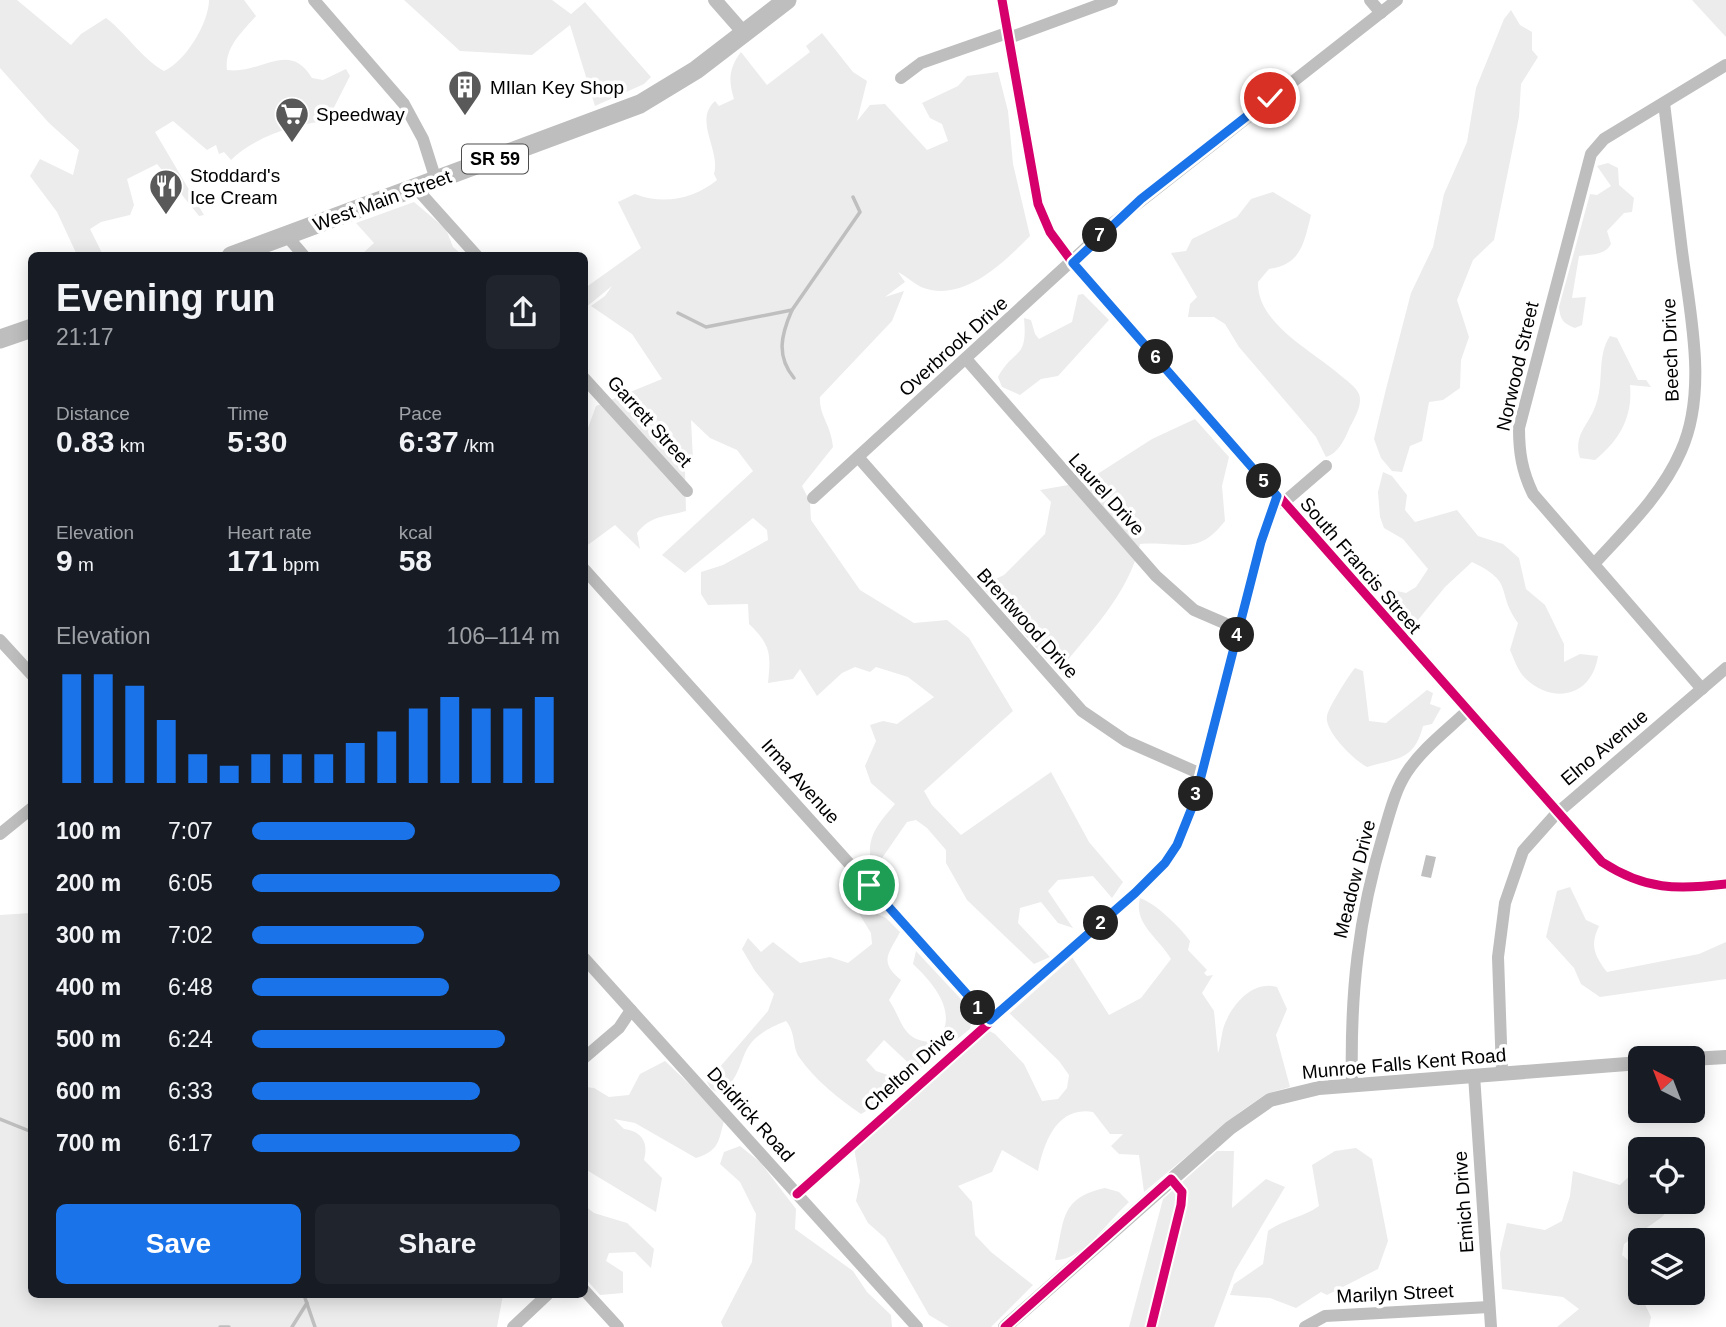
<!DOCTYPE html>
<meta charset="utf-8">
<style>
:root{--surface:#171b24;--page:#20242c;--text:#f1f3f6;--muted:#9ea1a6;--accent:#1a73e8}
body{margin:0;font-family:Helvetica,sans-serif;background:var(--page);color:var(--text);height:100vh;display:flex;flex-direction:column;font-size:26px;white-space:nowrap}
*{box-sizing:border-box;margin:0}
p{font-size:23px;color:var(--muted)}
.icon{flex:none;width:38px;height:38px;fill:none;stroke:currentColor;stroke-width:2;stroke-linecap:round;stroke-linejoin:round}
.map{position:relative;flex:1;overflow:hidden}
.details{position:absolute;left:28px;top:252px;width:560px;height:1046px;display:flex;flex-direction:column;background:var(--surface);border-radius:10px;box-shadow:0 4px 18px #0003}
.details>*{flex:none}
.needle{width:46px;rotate:318deg}
.fabs{position:absolute;left:1628px;top:1046px;display:grid;gap:14px}
.fabs a{display:grid;place-items:center;width:77px;height:77px;border-radius:10px;background:var(--surface);box-shadow:0 4px 18px #0003;font-size:35px}
.pin{position:absolute;display:grid;place-items:center;width:60px;height:60px;color:#fff;margin:-30px;border:4px solid #fff;border-radius:50%;box-shadow:0 2px 7px #0007}
.km{position:absolute;width:35px;height:35px;margin:-18px;border-radius:50%;background:#222;color:#fff;font-size:19px;line-height:35px;text-align:center}
.round{display:grid;place-items:center;flex:none;width:74px;height:74px;border-radius:10px;background:var(--page)}
.overview{display:flex;align-items:center;justify-content:space-between;height:119px;padding:0 28px}
h1{font-size:38px;font-weight:600;line-height:52px}
.stats{display:grid;grid-template-columns:repeat(3,1fr);gap:10px;height:119px;padding:7px 28px}
.stats div{display:grid;align-content:center}
.stats b{font-size:30px;font-weight:600}
.stats small{font-size:19px;font-weight:400}
.stats p{font-size:19px}
.chart{height:196px;padding:14px 28px}
.chart p{display:flex;justify-content:space-between}
.chart svg{width:100%;height:126px;margin-top:7px;stroke:var(--accent);stroke-width:6}
.action{display:flex;gap:14px;margin-top:auto;padding:14px 28px}
.action a{flex:1;height:80px;border-radius:10px;background:var(--accent);color:#fff;font-size:28px;font-weight:600;line-height:80px;text-align:center}
.action a+a{background:var(--page);color:var(--text)}
ul{padding:0 28px;list-style:none;font-size:23px}
li{display:grid;grid-template-columns:112px 84px 1fr;align-items:center;height:52px}
li i{height:18px;border-radius:9px;background:var(--accent)}
.map>svg:first-child{display:block}
.green{fill:#ececec}
.water{fill:#bfbfbf}
.lines{fill:none;stroke-linecap:round;stroke-linejoin:round}
.stream{stroke:#bfbfbf;stroke-width:3.5}
.minor{stroke:#bebebe;stroke-width:12}
.tertiary{stroke:#bebebe;stroke-width:14}
.primary{stroke:#bebebe;stroke-width:19}
.cycleway-casing{stroke:#fff;stroke-width:13}
.cycleway{stroke:#d6006c;stroke-width:9}
.route-casing{stroke:#fff;stroke-width:14}
.route{stroke:#1a73e8;stroke-width:9}
.labels{text-anchor:middle;stroke-width:7;stroke-linejoin:round;paint-order:stroke}
.shield{fill:#fff;stroke:#4c4c4c;stroke-width:2}
.shield-label{font-size:18px;font-weight:bold;fill:#000}
.poi-label{font-size:19px;fill:#000;stroke:#fff;text-anchor:start}
.street-label{font-size:19px;fill:#000;stroke:#fff}
</style>
<div class="map">
<svg width="1726" height="1327" viewBox="0 0 1726 1327">
<rect width="100%" height="100%" fill="#fff"/>
<g class="green">
<path d="M0 0H17L71 45 81 34 106 18C127 34 141 58 164 71 185 62 209 23 209 0H244L256 16C242 32 224 48 227 70 261 75 289 39 312 78L323 80 346 69 350 76 327 121C295 124 254 137 231 160L224 152 219 154 216 145 207 150 173 121 155 132 204 215 199 216 157 164 127 179 134 205 130 215 101 222 90 229 103 255H77L57 212 30 176 40 159 73 175 79 150 49 123 0 68Z"/>
<polygon points="404,0 552,0 571,14 585,2 651,77 644,84 595,106 570,25 532,55 460,51"/>
<polygon points="1692,0 1726,0 1726,37"/>
<polygon points="1511,10 1520,25 1532,32 1532,50 1538,57 1521,84 1519,117 1494,240 1473,260 1457,300 1469,337 1461,360 1460,388 1443,400 1429,402 1422,441 1410,446 1402,472 1392,471 1381,458 1374,439 1386,389 1411,293 1433,247 1444,194 1467,142 1476,88 1504,19"/>
<path d="M822 33 853 72 867 81 857 121 870 105 885 104 927 150 948 141 942 124 930 118 922 103 958 86 967 76 998 72 1008 111 1013 164 1030 236C1004 262 963 304 921 287 913 283 906 276 898 272L905 282 885 297 904 291 892 321 820 397C819 416 831 424 833 447L802 486 810 502 811 520 860 590 914 623 947 620 969 638 1013 711 924 791 932 805 961 835 1051 772 1089 842 1123 882 1112 898 1093 876 1058 880 1048 891 1073 928 1058 923 1041 902 1020 908 1018 923 1050 957 1034 964 967 900 946 863V850L927 828 916 820 907 822 880 861 871 862C866 836 879 823 895 804L871 783 865 766 876 741 870 725 883 721 897 724 934 697 908 677 876 667 870 672 855 667 842 673 817 696 800 669 793 679 768 683C771 654 771 645 749 624L748 604 708 605 701 594V572L723 565 768 540 767 530 753 518 685 573 662 555 753 471 737 450 710 438 691 420 693 460 685 470 686 511C665 517 651 515 637 533L640 549 615 525 585 547V436L596 406 662 379 632 334 591 306 605 296 612 286 585 308V288L641 248 618 202 635 194C663 205 694 199 717 180L714 174C721 150 693 121 715 101L719 106 734 99C728 80 729 68 741 52L767 85 810 52 806 46Z"/>
<path d="M1608 163 1618 168 1619 185 1634 198 1632 212 1624 213 1607 231 1611 244C1604 256 1591 254 1579 256L1572 298 1586 297 1582 325 1575 328C1564 324 1560 320 1559 307L1590 194 1597 195 1611 186 1597 166Z"/>
<path d="M1273 192 1311 215C1304 243 1301 265 1269 269L1258 282C1257 324 1312 350 1340 375 1346 380 1355 386 1359 394 1363 405 1354 419 1349 429 1344 441 1338 453 1326 457L1316 437 1239 347 1225 324 1214 317H1188L1190 304 1197 297 1171 253 1186 251 1192 239 1237 217 1251 199Z"/>
<polygon points="414,202 446,229 453,247 461,254 361,255 374,243 356,223"/>
<path d="M1083 294 1109 320 1058 376 1041 379 1020 395 1002 387 998 377C1014 347 1028 361 1024 318L1031 320 1035 334 1039 339 1072 322 1078 295Z"/>
<path d="M1610 336 1617 338 1638 380H1646L1651 387 1630 385C1633 416 1620 440 1595 460L1580 458C1573 435 1588 426 1595 407 1605 383 1596 357 1610 336Z"/>
<path d="M1195 419 1229 457 1222 486 1225 521C1197 557 1181 541 1140 544 1129 594 1089 633 1058 672L981 586 1004 575 1045 534 1051 502 1040 490 1085 482 1152 439Z"/>
<path d="M1383 472 1392 476 1407 495 1405 510 1415 522 1457 510 1478 536 1503 544 1519 558 1526 589 1545 605 1564 644V662L1580 654 1598 656C1592 696 1554 705 1526 679 1518 672 1514 659 1510 650L1518 623C1495 591 1516 583 1472 562L1445 587 1413 626 1403 622 1397 591 1406 593 1416 587 1428 569 1403 539 1384 528 1380 517 1378 492Z"/>
<path d="M1355 668 1363 671 1369 721 1386 723 1427 690 1433 693 1430 704 1441 708 1432 724 1423 726C1414 761 1397 758 1367 767 1354 760 1324 731 1327 716 1328 708 1349 675 1355 668Z"/>
<path d="M1570 887 1586 920 1599 926C1590 945 1594 955 1607 972L1699 954 1726 942V979L1600 997 1581 984 1574 968 1546 937 1557 891Z"/>
<path d="M1140 898C1155 903 1180 927 1190 941L1188 950 1207 970 1204 973 1207 976 1213 975 1202 993 1214 1011 1218 1053C1221 1045 1221 1035 1224 1026 1232 1004 1253 980 1277 987L1287 1009 1276 1035 1290 1087 1266 1094 1240 1112 1144 1192 1139 1155 1119 1154 1111 1146 1123 1134H1110L1093 1112C1057 1106 1044 1142 1038 1171L1002 1150 992 1172 958 1186 972 1202 975 1235 991 1252 1033 1285 991 1327H949L929 1315 885 1238 868 1223 856 1201 860 1181 853 1143 982 1027 995 1034 1024 1064 1042 1101 1058 1099 1067 1088 1069 1075 1059 1061 1004 1008 1069 952 1109 1015 1141 998 1171 959C1159 938 1133 924 1140 898Z"/>
<path d="M869 910 886 918 900 932C889 954 878 961 901 980L889 1000C904 1023 902 1043 937 1042 959 1014 936 986 913 964L916 951 973 1012 970 1029 917 1071 884 1040 866 1060 876 1071 891 1076 894 1088 891 1096 861 1114C839 1099 815 1080 799 1057 792 1046 796 1033 786 1021 729 1043 754 1063 721 1094L711 1089 707 1082 768 1011 774 994 755 971 742 949 748 938 761 952 773 942 800 963 830 957 848 963 872 944 871 933 858 912Z"/>
<polygon points="31,913 32,1295 503,1295 497,1327 0,1327 0,915"/>
<path d="M665 1061 725 1118C718 1140 721 1150 696 1158L635 1123 614 1119 624 1129C642 1131 649 1143 644 1160L662 1178 656 1212 585 1169V1087L594 1088 609 1097 629 1095 640 1074Z"/>
<polygon points="740,1146 760,1162 796,1209 795,1229 853,1271 867,1292 891,1315 892,1327 723,1327 721,1322 752,1262 756,1214 740,1182 720,1164 724,1152"/>
<path d="M1356 1148 1372 1159 1388 1241 1378 1269 1327 1295 1321 1292 1296 1308 1270 1298 1230 1295 1234 1284 1263 1264 1268 1231C1284 1219 1302 1218 1319 1206L1312 1165 1335 1151Z"/>
<polygon points="1217,1151 1234,1151 1232,1208 1266,1179 1285,1187 1235,1271 1214,1327 1129,1327 1163,1199"/>
<polygon points="1640,1166 1640,1202 1674,1202 1662,1217 1624,1244 1622,1255 1635,1266 1640,1266 1640,1293 1647,1293 1643,1300 1651,1317 1649,1327 1557,1327 1579,1309 1563,1297 1502,1289 1500,1253 1507,1223 1545,1230 1562,1221 1570,1196 1573,1171 1620,1185"/>
<path d="M1105 1188 1119 1192 1129 1202C1110 1219 1081 1262 1055 1260 1065 1223 1058 1198 1105 1188Z"/>
<polygon points="585,1206 594,1213 627,1223 654,1249 651,1268 635,1252 609,1253 606,1261 623,1272 623,1293 600,1295 585,1278"/>
</g>
<polygon class="water" points="1426,855 1436,857 1431,878 1421,876"/>
<g class="lines">
<g class="stream">
<polyline points="678,313 706,327 792,310"/>
<path d="M794 378C776 356 781 335 792 310L860 212 853 197"/>
<polyline points="0,1119 32,1132"/>
<polyline points="304,1295 315,1327"/>
<polyline points="220,1327 229,1327"/>
<polyline points="292,1327 307,1303"/>
</g>
<g class="minor">
<polyline points="314,0 404,104 423,139 436,180"/>
<path d="M1002 0 1038 204 1050 232 1073 263 1602 862C1645 890 1677 890 1726 884"/>
<polyline points="1370,0 1381,13"/>
<polyline points="1009,38 1112,0"/>
<polyline points="901,78 921,63 1007,33"/>
<polyline points="416,188 477,256"/>
<polyline points="286,235 304,256"/>
<polyline points="967,360 1156,576 1194,610 1238,629"/>
<polyline points="584,378 687,491"/>
<polyline points="858,457 1082,711 1126,741 1201,774"/>
<polyline points="813,498 1113,223 1397,0"/>
<polyline points="1283,503 1326,466"/>
<path d="M1594 564C1625 530 1662 495 1681 451 1708 391 1690 314 1682 251 1676 202 1670 152 1664 103"/>
<polyline points="584,569 990,1020"/>
<polyline points="0,640 32,675"/>
<path d="M1702 689 1533 494C1522 471 1519 453 1519 428L1591 154 1604 139 1726 65"/>
<polyline points="0,834 32,808"/>
<polyline points="584,958 917,1327"/>
<polyline points="584,1058 619,1028 631,1010"/>
<polyline points="1502,1072 1498,957 1505,903 1523,851 1556,814 1726,668"/>
<polyline points="1474,1075 1491,1327"/>
<path d="M1352 1084C1350 994 1358 918 1384 832 1390 812 1395 790 1407 772 1422 749 1446 731 1466 712"/>
<polyline points="797,1194 1135,893 1165,863 1177,845 1195,800 1261,542 1277,496"/>
<polyline points="584,1290 618,1327"/>
<polyline points="513,1327 547,1295"/>
<polyline points="1305,1327 1325,1316 1489,1307"/>
</g>
<g class="tertiary">
<polyline points="715,0 744,33"/>
<polyline points="1692,1059 1726,1057"/>
<polyline points="1005,1327 1230,1128 1270,1100 1319,1088 1640,1063"/>
</g>
<g class="primary">
<polyline points="231,256 640,104 696,70 787,0"/>
<polyline points="0,339 32,328"/>
</g>
<g class="cycleway-casing">
<g id="cycleway">
<path d="M1002 0 1038 204 1050 232 1073 263 1602 862C1645 890 1677 890 1726 884"/>
<polyline points="797,1194 1135,893 1165,863 1177,845 1195,800 1261,542 1277,496"/>
<polyline points="1005,1327 1171,1179 1182,1192 1181,1205 1151,1327"/>
</g>
</g>
<use href="#cycleway" class="cycleway"/>
</g>
<g class="lines">
<g class="route-casing">
<polyline id="route" points="869,885 990,1020 1135,893 1165,863 1177,845 1195,800 1261,542 1277,496 1073,263 1141,199 1270,98"/>
</g>
<use href="#route" class="route"/>
</g>
<defs>
<g id="building-pin" transform="scale(1.75)"><path d="M0 17L-7.5 6A9.5 9.5 0 1 1 7.5 6Z" fill="#595959" stroke="#fff"/><path d="M-4-6H4V6H1V3H-1V6H-4ZM-2.5-4.3h1.7v1.8h-1.7ZM.8-4.3h1.7v1.8H.8ZM-2.5-1h1.7V.8h-1.7ZM.8-1h1.7V.8H.8Z" fill="#fff"/></g>
<g id="supermarket-pin" transform="scale(1.75)"><path d="M0 17L-7.5 6A9.5 9.5 0 1 1 7.5 6Z" fill="#595959" stroke="#fff"/><path d="M-6-5.5h2.5l.6 2H6L4.5 2H-2.5L-4.4-4H-6ZM-1.5 3.2a1.3 1.3 0 1 0 .1 0ZM3 3.2a1.3 1.3 0 1 0 .1 0Z" fill="#fff"/></g>
<g id="restaurant-pin" transform="scale(1.75)"><path d="M0 17L-7.5 6A9.5 9.5 0 1 1 7.5 6Z" fill="#595959" stroke="#fff"/><path d="M-5-6h1v4h1v-4h1v4h1v-4h1v5L-1.5 .5V6h-2V.5L-5-1ZM5-6V6H3V1.5H1.5Q1.5-4 5-6Z" fill="#fff"/></g>
</defs>
<g fill-rule="evenodd">
<use href="#building-pin" x="465" y="87"/>
<use href="#supermarket-pin" x="292" y="114"/>
<use href="#restaurant-pin" x="166" y="186"/>
</g>
<g class="labels">
<rect class="shield" x="462" y="144.5" width="66" height="29" rx="5"/>
<g class="shield-label">
<text x="495" y="165">SR 59</text>
</g>
<g class="poi-label">
<text x="490" y="94">MIlan Key Shop</text>
<text x="316" y="121">Speedway</text>
<text x="190" y="182">Stoddard's<tspan x="190" dy="22">Ice Cream</tspan></text>
</g>
<g class="street-label">
<text transform="translate(382 200) rotate(-20)" y="7">West Main Street</text>
<text transform="translate(953 346) rotate(-42)" y="7">Overbrook Drive</text>
<text transform="translate(1670 350) rotate(-92)" y="7">Beech Drive</text>
<text transform="translate(1517 366) rotate(-77)" y="7">Norwood Street</text>
<text transform="translate(650 421) rotate(48)" y="7">Garrett Street</text>
<text transform="translate(1107 494) rotate(48)" y="7">Laurel Drive</text>
<text transform="translate(1361 565) rotate(49)" y="7">South Francis Street</text>
<text transform="translate(1028 623) rotate(48)" y="7">Brentwood Drive</text>
<text transform="translate(1604 747) rotate(-40)" y="7">Elno Avenue</text>
<text transform="translate(801 781) rotate(48)" y="7">Irma Avenue</text>
<text transform="translate(1354 879) rotate(-76)" y="7">Meadow Drive</text>
<text transform="translate(1404 1063) rotate(-5)" y="7">Munroe Falls Kent Road</text>
<text transform="translate(909 1069) rotate(-42)" y="7">Chelton Drive</text>
<text transform="translate(751 1114) rotate(48)" y="7">Deidrick Road</text>
<text transform="translate(1463 1202) rotate(-94)" y="7">Emich Drive</text>
<text transform="translate(1395 1293) rotate(-3)" y="7">Marilyn Street</text>
</g>
</g>
</svg>
<div class="fabs">
<a><svg class="needle" viewBox="-14 -14 28 28"><path d="M0-13l5 13h-10z" fill="#e53935"/><path d="M0 13l5-13h-10z" fill="#9ea1a6"/></svg></a>
<a><svg class="icon" aria-label="locate" viewBox="0 0 24 24"><circle cx="12" cy="12" r="6"/><path d="M12 2v4M12 18v4M2 12h4M18 12h4"/></svg></a>
<a><svg class="icon" aria-label="layers" viewBox="0 0 24 24"><path d="M12 4l9 5-9 5-9-5zM3 14l9 5 9-5"/></svg></a>
</div>
<div class="pin" style="left:869px;top:885px;background:#1e9e55"><svg class="icon" aria-label="arrive" viewBox="0 0 24 24"><path d="M6 21V4h12l-3 4 3 4H6"/></svg></div>
<div class="pin" style="left:1270px;top:98px;background:#d93025"><svg class="icon" aria-label="check" viewBox="0 0 24 24"><path d="M5 12l5 5 9-10"/></svg></div>
<b class="km" style="left:978px;top:1008px">1</b>
<b class="km" style="left:1101px;top:923px">2</b>
<b class="km" style="left:1196px;top:794px">3</b>
<b class="km" style="left:1237px;top:635px">4</b>
<b class="km" style="left:1264px;top:481px">5</b>
<b class="km" style="left:1156px;top:357px">6</b>
<b class="km" style="left:1100px;top:235px">7</b>
<section class="details">
<div class="overview"><div><h1>Evening run</h1><p>21:17</p></div><a class="round"><svg class="icon" aria-label="share" viewBox="0 0 24 24"><path d="M12 15V3M7 8l5-5 5 5M5 13v7h14v-7"/></svg></a></div>
<div class="stats">
<div><p>Distance</p><b>0.83<small> km</small></b></div>
<div><p>Time</p><b>5:30</b></div>
<div><p>Pace</p><b>6:37<small> /km</small></b></div>
</div>
<div class="stats">
<div><p>Elevation</p><b>9<small> m</small></b></div>
<div><p>Heart rate</p><b>171<small> bpm</small></b></div>
<div><p>kcal</p><b>58</b></div>
</div>
<div class="chart"><p><span>Elevation</span>106–114 m</p>
<svg viewBox="0 0 160 44" preserveAspectRatio="none"><path d="M5 44V6M15 44V6M25 44V10M35 44V22M45 44V34M55 44V38M65 44V34M75 44V34M85 44V34M95 44V30M105 44V26M115 44V18M125 44V14M135 44V18M145 44V18M155 44V14"/></svg>
</div>
<ul>
<li><b>100 m</b>7:07<i style="width:53%"></i></li>
<li><b>200 m</b>6:05<i style="width:100%"></i></li>
<li><b>300 m</b>7:02<i style="width:56%"></i></li>
<li><b>400 m</b>6:48<i style="width:64%"></i></li>
<li><b>500 m</b>6:24<i style="width:82%"></i></li>
<li><b>600 m</b>6:33<i style="width:74%"></i></li>
<li><b>700 m</b>6:17<i style="width:87%"></i></li>
</ul>
<div class="action"><a>Save</a><a>Share</a></div>
</section>
</div>
